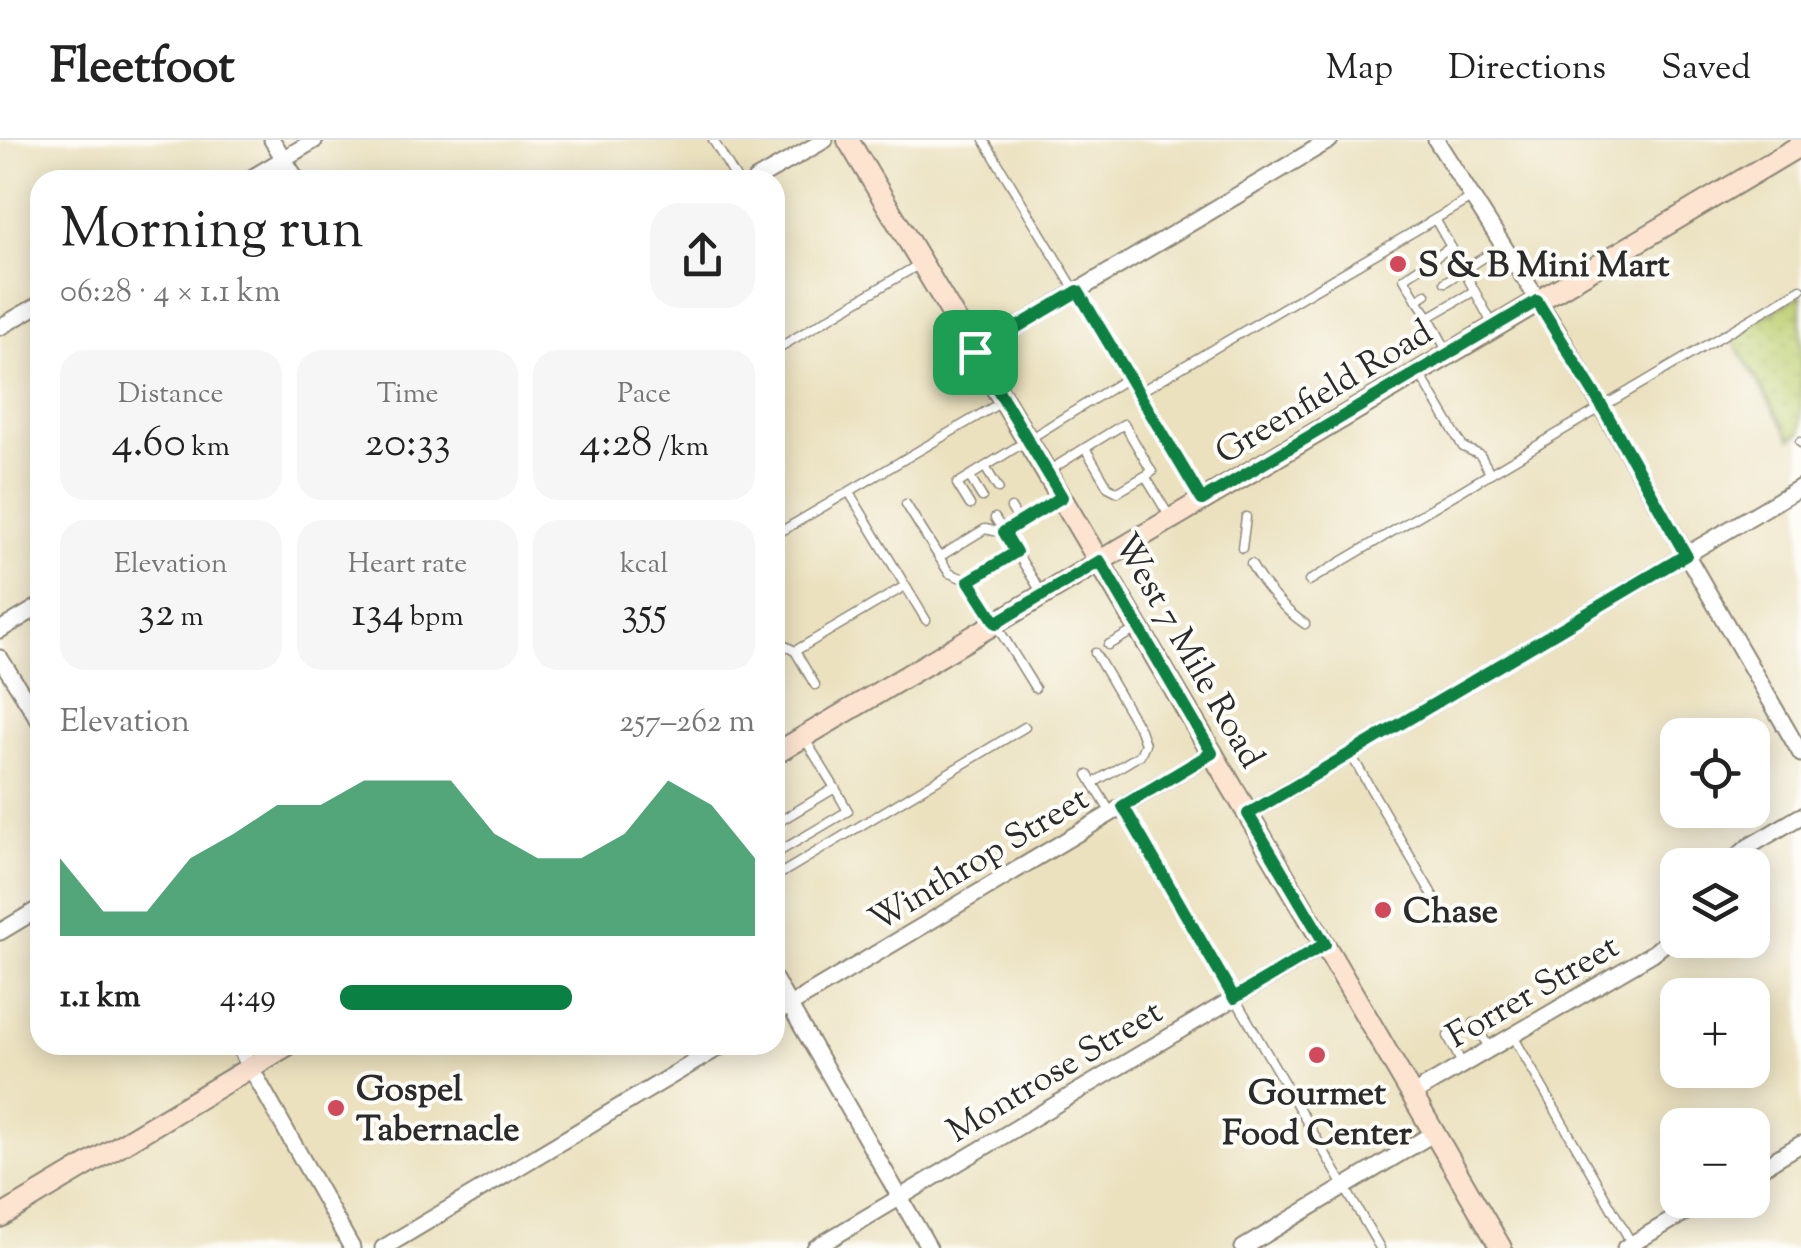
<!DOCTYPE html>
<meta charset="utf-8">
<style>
:root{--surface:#fff;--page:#f6f6f6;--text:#222;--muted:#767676;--line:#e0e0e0;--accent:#0b8043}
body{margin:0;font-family:"Sorts Mill Goudy",serif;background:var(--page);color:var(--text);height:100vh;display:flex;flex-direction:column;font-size:38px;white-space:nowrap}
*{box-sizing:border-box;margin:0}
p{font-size:32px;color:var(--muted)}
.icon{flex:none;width:55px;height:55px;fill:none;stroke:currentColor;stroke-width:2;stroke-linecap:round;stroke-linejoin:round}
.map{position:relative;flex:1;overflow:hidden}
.sheet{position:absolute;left:30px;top:30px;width:755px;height:885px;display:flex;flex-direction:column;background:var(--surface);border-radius:30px;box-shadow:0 5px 25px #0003}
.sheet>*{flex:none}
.fabs{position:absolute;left:1660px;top:578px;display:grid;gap:20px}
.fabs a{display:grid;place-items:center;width:110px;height:110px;border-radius:20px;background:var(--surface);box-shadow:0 5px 25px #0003;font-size:50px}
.pin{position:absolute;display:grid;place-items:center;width:85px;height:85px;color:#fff;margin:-42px;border-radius:20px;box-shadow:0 5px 15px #0006}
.round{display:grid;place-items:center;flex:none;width:105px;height:105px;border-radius:30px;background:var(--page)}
.overview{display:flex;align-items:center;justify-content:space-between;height:170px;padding:0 30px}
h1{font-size:55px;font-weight:600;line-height:75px}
.figures{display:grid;grid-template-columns:repeat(3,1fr);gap:15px;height:170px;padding:10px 30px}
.figures div{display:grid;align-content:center;border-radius:25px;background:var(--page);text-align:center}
.figures b{font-size:42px;font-weight:600}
.figures small{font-size:28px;font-weight:400}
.figures p{font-size:28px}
.chart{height:280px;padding:20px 30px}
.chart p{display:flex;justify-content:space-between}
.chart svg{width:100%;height:180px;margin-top:10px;fill:var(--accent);opacity:.7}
ul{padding:0 30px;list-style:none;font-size:32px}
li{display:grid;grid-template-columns:160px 120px 1fr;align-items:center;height:75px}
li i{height:25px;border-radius:12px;background:var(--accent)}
header{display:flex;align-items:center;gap:60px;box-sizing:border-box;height:140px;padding:0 50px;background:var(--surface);border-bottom:2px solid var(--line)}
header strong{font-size:48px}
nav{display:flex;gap:55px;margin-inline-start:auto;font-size:35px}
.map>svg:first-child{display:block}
.grass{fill:url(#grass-dots);stroke:#747d4e;stroke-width:2.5}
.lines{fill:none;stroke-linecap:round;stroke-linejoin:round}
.service-casing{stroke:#8b8675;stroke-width:11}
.minor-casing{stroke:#8b8675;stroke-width:19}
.secondary-casing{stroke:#8b8675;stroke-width:24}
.service{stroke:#fff;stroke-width:8}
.minor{stroke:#fff;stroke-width:15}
.secondary{stroke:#fde4d1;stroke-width:20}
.route-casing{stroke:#fff;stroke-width:20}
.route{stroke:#0b8043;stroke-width:12}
.poi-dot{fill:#d1495b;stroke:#fdfcf7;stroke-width:4}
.labels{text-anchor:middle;stroke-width:8;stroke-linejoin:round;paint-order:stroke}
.poi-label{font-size:35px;font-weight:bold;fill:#2b2b2b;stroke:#fdfcf7;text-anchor:start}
.street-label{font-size:35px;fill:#2b2b2b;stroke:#fdfcf7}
</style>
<header>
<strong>Fleetfoot</strong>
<nav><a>Map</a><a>Directions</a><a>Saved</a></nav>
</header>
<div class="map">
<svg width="1801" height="1108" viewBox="0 0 1801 1108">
<defs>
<pattern id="grass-dots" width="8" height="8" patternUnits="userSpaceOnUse" patternTransform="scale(2.5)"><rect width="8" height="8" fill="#bdcf72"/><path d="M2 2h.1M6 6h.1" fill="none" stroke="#a3b263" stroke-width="1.8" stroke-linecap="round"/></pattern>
</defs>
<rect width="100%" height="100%" fill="#fdfcf7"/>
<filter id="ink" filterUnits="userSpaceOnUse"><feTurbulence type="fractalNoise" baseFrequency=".01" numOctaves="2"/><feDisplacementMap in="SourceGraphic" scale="20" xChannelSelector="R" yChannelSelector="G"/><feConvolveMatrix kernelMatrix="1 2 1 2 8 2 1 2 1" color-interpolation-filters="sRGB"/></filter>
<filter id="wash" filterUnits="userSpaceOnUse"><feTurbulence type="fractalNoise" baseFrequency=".0048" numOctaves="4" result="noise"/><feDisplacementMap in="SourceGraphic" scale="40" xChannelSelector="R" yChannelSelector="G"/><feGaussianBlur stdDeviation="2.25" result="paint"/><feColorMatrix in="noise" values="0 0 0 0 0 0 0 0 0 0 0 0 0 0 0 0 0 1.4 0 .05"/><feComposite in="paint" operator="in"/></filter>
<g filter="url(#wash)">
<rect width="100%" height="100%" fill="#ebe1bf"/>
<polygon class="grass" points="1801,155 1801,293 1791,299 1731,196"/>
</g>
<g filter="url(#ink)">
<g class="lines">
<g class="service-casing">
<g id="service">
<polyline points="713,0 737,40"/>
<polyline points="984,0 1202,360"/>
<polyline points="1451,107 1494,187"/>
<polyline points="1445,142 1502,106"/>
<polyline points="1426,154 1417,160 1404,138 1451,107 1435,79"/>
<polyline points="1417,160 1429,177 1474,151"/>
<polyline points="1429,177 1448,213"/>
<polyline points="775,210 918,125"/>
<polyline points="1421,236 1463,307 1480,315 1490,333"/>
<polyline points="1138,253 1471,58"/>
<polyline points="1800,302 1801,303"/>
<polyline points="985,327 998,348"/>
<polyline points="1047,332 1085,308"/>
<polyline points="969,336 982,357"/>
<polyline points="1145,336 1118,352 1108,347 1085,308 1124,284 1152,332 1145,336 1171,379"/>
<polyline points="849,352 926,480"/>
<polyline points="906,364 949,433 969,441"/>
<polyline points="970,365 957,344 1129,237"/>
<polyline points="1011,368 1020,383"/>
<polyline points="995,378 1043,455"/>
<polyline points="775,395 1000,263"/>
<polyline points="1242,408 1246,377"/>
<polyline points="1016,412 969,441 1035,548"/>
<polyline points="939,417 985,389 1004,393 1061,357"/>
<path d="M1251 424C1263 446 1283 469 1305 484"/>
<polyline points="1309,441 1801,149"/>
<polyline points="775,501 795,511"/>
<polyline points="1108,505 1135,490"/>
<polyline points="815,545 795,511 905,446"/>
<polyline points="1350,613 1450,785"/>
<polyline points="1088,635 1111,673"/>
<polyline points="1093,643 1140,615 1145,604 1140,590 1095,513"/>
<polyline points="1124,667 1380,1108"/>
<polyline points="775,684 835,648 806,601"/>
<polyline points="775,714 848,671 835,648"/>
<polyline points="775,737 1025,587"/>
<polyline points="1474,883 1490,909"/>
<polyline points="1448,896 1462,924"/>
<polyline points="1513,896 1632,1104"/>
</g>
</g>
<g class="minor-casing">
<g id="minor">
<polyline points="272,0 297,40"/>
<polyline points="1436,0 1557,190 1801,614"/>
<polyline points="248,40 315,0"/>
<polyline points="755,40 825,0"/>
<polyline points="0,187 40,164"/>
<polyline points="975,212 1330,0"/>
<polyline points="0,490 40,466"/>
<polyline points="0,518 40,582"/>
<polyline points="1248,674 1801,347"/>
<polyline points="1728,725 1748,707 1801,676"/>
<polyline points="0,792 40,768"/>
<polyline points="775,840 929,1108"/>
<polyline points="775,874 1212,613"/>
<polyline points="238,905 352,1108"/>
<polyline points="1413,954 1653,813 1678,793"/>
<polyline points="1752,1033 1801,1004"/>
<polyline points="383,1108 723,905"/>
<polyline points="815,1108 1325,804"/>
<polyline points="1243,1108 1434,993"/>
<polyline points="1625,1108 1706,1060"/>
</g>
</g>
<g class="secondary-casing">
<g id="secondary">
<path d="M848 0C1069 368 1286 737 1501 1108"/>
<polyline points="775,614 1801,5"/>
<polyline points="0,1077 288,905"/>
</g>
</g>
<use href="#service" class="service"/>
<use href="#minor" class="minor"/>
<use href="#secondary" class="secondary"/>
</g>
</g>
<g class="lines" filter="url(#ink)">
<g class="route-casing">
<polygon id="route" points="1078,151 1202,360 1537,161 1602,266 1686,415 1248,674 1325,804 1234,858 1123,666 1212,613 1100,421 996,483 969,441 1016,412 1004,392 1062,357 975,212"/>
</g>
<use href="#route" class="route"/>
</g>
<g class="poi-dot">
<circle cx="1398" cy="124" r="10"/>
<circle cx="1383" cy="770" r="10"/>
<circle cx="1317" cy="915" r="10"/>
<circle cx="336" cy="968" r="10"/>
</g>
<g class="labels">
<g class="poi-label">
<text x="1418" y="136">S &amp; B Mini Mart</text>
<text x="1403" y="782">Chase</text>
<text x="356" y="960">Gospel<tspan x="356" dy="40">Tabernacle</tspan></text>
<text x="1317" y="964" text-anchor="middle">Gourmet<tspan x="1317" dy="40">Food Center</tspan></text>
</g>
<g class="street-label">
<text transform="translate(1323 251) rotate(-31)" y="12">Greenfield Road</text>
<text transform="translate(1190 510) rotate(60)" y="12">West 7 Mile Road</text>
<text transform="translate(978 718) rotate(-31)" y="12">Winthrop Street</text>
<text transform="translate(1532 850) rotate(-30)" y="12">Forrer Street</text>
<text transform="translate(1054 930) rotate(-31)" y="12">Montrose Street</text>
</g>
</g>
</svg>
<div class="fabs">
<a><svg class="icon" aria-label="locate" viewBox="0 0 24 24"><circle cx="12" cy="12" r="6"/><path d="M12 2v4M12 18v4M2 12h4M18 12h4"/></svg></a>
<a><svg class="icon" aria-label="layers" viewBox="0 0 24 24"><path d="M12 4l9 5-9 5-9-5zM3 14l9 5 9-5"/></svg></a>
<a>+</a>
<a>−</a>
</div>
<div class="pin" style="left:975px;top:212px;background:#1e9e55"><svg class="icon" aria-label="arrive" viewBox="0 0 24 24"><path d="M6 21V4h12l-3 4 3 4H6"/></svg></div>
<section class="sheet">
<div class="overview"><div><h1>Morning run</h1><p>06:28 · 4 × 1.1 km</p></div><a class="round"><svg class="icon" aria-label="share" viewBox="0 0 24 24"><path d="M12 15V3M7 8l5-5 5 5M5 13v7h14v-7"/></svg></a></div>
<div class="figures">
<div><p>Distance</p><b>4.60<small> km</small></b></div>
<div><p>Time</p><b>20:33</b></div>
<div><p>Pace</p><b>4:28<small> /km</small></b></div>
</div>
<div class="figures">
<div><p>Elevation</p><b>32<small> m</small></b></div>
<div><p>Heart rate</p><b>134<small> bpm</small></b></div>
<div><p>kcal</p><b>355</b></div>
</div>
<div class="chart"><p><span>Elevation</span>257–262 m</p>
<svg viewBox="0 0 160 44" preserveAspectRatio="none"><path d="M0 44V25L10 38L20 38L30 25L40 19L50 12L60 12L70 6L80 6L90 6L100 19L110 25L120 25L130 19L140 6L150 12L160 25V44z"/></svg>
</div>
<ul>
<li><b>1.1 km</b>4:49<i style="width:56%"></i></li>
</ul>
</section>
</div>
